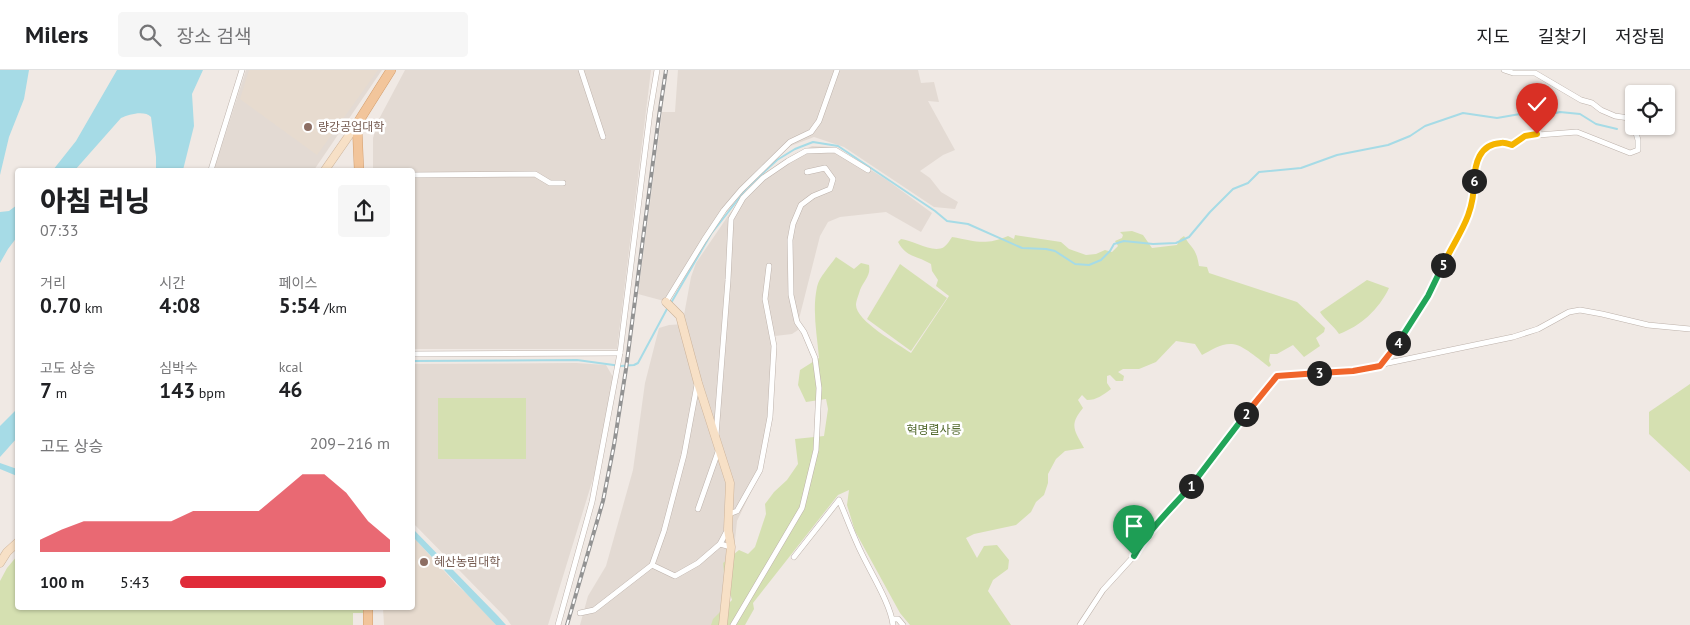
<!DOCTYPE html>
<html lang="ko">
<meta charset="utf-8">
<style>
:root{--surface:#fff;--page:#f6f6f6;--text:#202124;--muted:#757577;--line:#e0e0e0;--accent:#e02b39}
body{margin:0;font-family:"PT Sans","Noto Sans KR",sans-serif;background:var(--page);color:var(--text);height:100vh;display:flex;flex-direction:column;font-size:19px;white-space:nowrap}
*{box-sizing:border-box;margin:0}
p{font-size:16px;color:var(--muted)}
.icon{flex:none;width:28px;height:28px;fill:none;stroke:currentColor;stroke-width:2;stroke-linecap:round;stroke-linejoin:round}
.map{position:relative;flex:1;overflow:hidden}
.sheet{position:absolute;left:15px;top:98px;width:400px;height:442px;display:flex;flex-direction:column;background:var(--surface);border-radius:5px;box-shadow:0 1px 4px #0004}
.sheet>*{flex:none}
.tools{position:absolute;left:1625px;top:15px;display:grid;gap:10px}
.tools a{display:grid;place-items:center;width:50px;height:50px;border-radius:5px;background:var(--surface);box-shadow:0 1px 4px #0004;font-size:25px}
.pin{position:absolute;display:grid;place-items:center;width:42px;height:42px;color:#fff;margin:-51px -21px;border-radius:50% 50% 50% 0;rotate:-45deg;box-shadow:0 0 5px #0007}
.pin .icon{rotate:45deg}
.km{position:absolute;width:25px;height:25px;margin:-12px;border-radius:50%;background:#222;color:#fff;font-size:14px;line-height:25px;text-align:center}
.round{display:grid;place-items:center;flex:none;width:52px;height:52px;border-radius:5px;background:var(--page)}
.summary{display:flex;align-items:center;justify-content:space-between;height:85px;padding:0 25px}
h1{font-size:28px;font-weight:800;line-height:38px}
.stats{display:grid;grid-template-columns:repeat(3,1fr);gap:8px;height:85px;padding:5px 25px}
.stats div{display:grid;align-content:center}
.stats b{font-size:21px;font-weight:800}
.stats small{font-size:14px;font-weight:400}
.stats p{font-size:14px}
.chart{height:140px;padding:10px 25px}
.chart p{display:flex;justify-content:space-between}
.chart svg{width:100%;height:90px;margin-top:5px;fill:var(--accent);opacity:.7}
ul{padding:0 25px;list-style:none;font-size:16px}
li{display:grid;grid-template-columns:80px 60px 1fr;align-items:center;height:38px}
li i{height:12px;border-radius:6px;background:var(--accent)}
header{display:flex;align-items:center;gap:30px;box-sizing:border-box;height:70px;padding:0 25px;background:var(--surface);border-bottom:1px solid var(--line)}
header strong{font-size:24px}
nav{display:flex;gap:28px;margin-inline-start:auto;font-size:18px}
.search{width:350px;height:45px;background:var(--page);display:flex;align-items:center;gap:12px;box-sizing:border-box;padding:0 18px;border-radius:5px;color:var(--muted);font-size:19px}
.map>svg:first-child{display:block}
.residential{fill:#e3dad3}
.education{fill:#e7dbcf}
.green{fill:#d5e0b1}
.water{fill:#a6dbe6}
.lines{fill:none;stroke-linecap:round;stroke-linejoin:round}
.stream{stroke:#a6dbe6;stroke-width:2}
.street-casing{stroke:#bdb2ab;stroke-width:6}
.secondary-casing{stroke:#cdb49b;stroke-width:9}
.primary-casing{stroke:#d49e6d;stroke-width:10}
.street{stroke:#fff;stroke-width:5}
.secondary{stroke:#f7e0c6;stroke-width:8}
.primary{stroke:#f2c59b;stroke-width:9}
.rail-casing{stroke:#939393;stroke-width:4}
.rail{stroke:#fff;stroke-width:2;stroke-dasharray:5.5;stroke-linecap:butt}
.split-1-casing{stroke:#fff;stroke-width:10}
.split-2-casing{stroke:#fff;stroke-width:10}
.split-3-casing{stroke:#fff;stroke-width:10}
.split-4-casing{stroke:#fff;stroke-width:10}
.split-5-casing{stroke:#fff;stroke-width:10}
.split-6-casing{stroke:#fff;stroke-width:10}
.split-7-casing{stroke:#fff;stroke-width:10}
.split-1{stroke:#22a559;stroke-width:6}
.split-2{stroke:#22a559;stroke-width:6}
.split-3{stroke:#f0652b;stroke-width:6}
.split-4{stroke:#f0652b;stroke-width:6}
.split-5{stroke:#22a559;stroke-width:6}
.split-6{stroke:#f5b400;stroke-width:6}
.split-7{stroke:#f5b400;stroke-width:6}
.education-dot{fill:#8d6e63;stroke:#fff;stroke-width:2}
.labels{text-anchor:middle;stroke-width:5;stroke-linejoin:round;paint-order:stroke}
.education-label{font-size:12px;fill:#785e54;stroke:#fff;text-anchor:start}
.park-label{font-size:12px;fill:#546b30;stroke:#fff}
</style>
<header>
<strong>Milers</strong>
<div class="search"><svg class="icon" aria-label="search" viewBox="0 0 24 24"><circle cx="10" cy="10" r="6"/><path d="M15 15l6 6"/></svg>장소 검색</div>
<nav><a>지도</a><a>길찾기</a><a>저장됨</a></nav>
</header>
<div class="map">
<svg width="1690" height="555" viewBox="0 0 1690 555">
<rect width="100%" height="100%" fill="#f0e9e4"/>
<g class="residential">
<polygon points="246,0 382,0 314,100 214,100"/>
<polygon points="405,0 651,0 617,279 413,279 412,100 373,100 373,68 379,49"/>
<polygon points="678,0 918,0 921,13 934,12 939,32 928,31 955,80 943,85 920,101 930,108 941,122 958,132 955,139 934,137 844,77 814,67 788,77 765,97 762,95 739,118 724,138 664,231 638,224 662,42 675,42"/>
<polygon points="812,76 834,77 887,110 932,143 921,162 886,142 840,147 828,152 820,166 799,249 798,260 792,264 775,266 772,346 761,401 737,451 726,555 580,555 588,526 606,496 633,400 645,313 659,258 669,255 685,254 684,245 691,207 696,193 728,146 744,125 762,108 789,87"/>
<polygon points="576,293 606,295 613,307 596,399 548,555 511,555 507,549 413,453 412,294"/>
</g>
<g class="education">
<polygon points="249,0 378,0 317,85 240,29"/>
<polygon points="416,470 455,513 473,530 496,555 384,555 383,538 412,538 413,471"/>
</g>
<g class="green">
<path d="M1132 161 1143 165 1152 178 1177 175 1180 169 1184 166C1192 180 1196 177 1199 196L1207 197 1209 203 1297 232 1325 258 1324 262 1316 268 1320 276 1304 287 1293 275 1277 284H1270L1269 291 1271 295 1269 297C1260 290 1242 274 1232 274 1222 273 1211 280 1202 285L1195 274 1176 271 1156 292 1139 299H1123L1118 302 1124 306 1123 311H1116L1110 305 1107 306V313L1111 319C1103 325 1097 330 1087 330L1082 325 1078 330 1083 338C1069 355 1074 360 1084 378L1065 381 1056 389 1048 404V413L1044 425 1036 432 1031 442 1016 455 974 464 966 468 977 488 984 476 997 475 1009 490 1008 499 993 510 988 521 1011 555H910L900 543 855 461 847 435 849 420 838 425 753 533 754 539 745 555H711L713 549 732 530 724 503 723 493 739 480 748 484 755 477 766 444 765 434 774 422 787 410 798 394 795 369 824 366 828 339 826 329 806 332 798 315 800 300 819 288C817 264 812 241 817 217 819 207 830 196 836 187L854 199 861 193 869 195C871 206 864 210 860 220 859 224 856 231 856 235 856 251 898 274 911 283L949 226 936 216 938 210 932 201 931 194C916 185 907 188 898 172L901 169C913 170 933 184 944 177 947 175 950 170 952 167 975 171 985 176 1008 166L1014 169 1015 165 1061 172 1069 179 1086 185 1096 184 1105 180 1112 182 1118 176 1115 171 1122 168 1123 165 1120 162Z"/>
<polygon points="900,194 947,228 911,281 867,249"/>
<path d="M1367 210 1389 218C1379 239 1361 256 1339 264 1333 255 1326 251 1320 242Z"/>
<polygon points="1690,314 1690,402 1649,364 1649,342"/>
<rect x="438" y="328" width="88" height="61"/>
<polygon points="17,486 18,538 363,538 363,543 353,543 353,555 0,555 0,511 7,498"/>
</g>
<g class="water">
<polygon points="0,0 29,0 24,29 9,67 0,105"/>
<path d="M117 0H203L192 24 194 56 183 100H156V87L151 47C145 40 129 44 121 48L75 100H53L76 71Z"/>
<polygon points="17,135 17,167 8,179 0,193 0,142 9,141"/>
<polygon points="17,339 17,368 0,387 0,356"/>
<polygon points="0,393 17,399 17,406 0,399"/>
<polygon points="412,458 497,545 506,555 496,555 413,467"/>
</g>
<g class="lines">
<g class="stream">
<polyline points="671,233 711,164 747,118 777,90 795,79 813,72 838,76 935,141 947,151 968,154 1022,178 1046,179 1055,181 1075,194 1089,195 1101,190 1110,181 1114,174 1124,171 1153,174 1176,173 1189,167 1210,142 1233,119 1248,113 1259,102 1301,98 1337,85 1388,75 1410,66 1425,56 1463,43 1497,48 1520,44 1540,47 1560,42 1580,44 1596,54 1617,59"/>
<polyline points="412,291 577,290 621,296 634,295 638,293 668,237"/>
</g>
<g class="street-casing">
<g id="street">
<polyline points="581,0 603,67"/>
<polyline points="1504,0 1513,3 1535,3 1581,30 1592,33 1601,40 1615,46 1629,48 1634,55"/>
<polyline points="211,100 242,0"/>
<polyline points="412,105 535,104 550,113 563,113"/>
<polyline points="666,232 704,170 724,140 741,120 790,72 811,62 819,51 837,0"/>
<polyline points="412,284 620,283 650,42 657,0"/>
<polyline points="1381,294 1406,263 1428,226 1470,144 1474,124 1476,90 1482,82 1492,76 1501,73 1512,75 1525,66 1577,62 1630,83 1638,80 1638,70 1634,56"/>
<polyline points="716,365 728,210 731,149 743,128 763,108 788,91 806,81 835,80 868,100"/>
<polyline points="698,439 719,379"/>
<polyline points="729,444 737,441 760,400 770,347 774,276 765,229 769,196"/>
<polyline points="728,459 720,474 731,477"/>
<path d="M794 487 839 430C847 448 853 466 862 484 871 503 891 535 893 555"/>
<polyline points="652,495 675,506 698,493 720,474"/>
<polyline points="580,543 594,540 652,495 664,461 684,385 697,315"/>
<polyline points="893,549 898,549 903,555"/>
<polyline points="558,555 592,432 620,283"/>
<polyline points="733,555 802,438 816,380 819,318 815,288 804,262 797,252 791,225 790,170 793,154 801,135 813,126 830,119 833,109 825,98 807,102"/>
<polyline points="1080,555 1103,520 1134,486 1150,461 1167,444 1201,403 1277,306 1353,301 1370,299 1388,293 1513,267 1538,259 1569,242 1580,240 1602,244 1648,255 1690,259"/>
</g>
</g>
<g class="secondary-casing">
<g id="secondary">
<polyline points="325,100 357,54"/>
<polyline points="666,232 680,246 698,313 730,413 728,459 731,477 723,555"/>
<polyline points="0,493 7,482 18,472"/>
</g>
</g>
<g class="primary-casing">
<g id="primary">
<polyline points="359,100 357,54 391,0"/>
<polyline points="368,538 368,555"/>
</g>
</g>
<use href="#street" class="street"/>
<use href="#secondary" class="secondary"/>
<use href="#primary" class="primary"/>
<g class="rail-casing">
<polyline id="rail" points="567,555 603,431 614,375 626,299 659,46 666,0"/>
</g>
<use href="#rail" class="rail"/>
</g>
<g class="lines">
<g class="split-1-casing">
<path id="split-1" d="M1134 486C1149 459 1171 439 1191 416"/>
</g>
<g class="split-2-casing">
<polyline id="split-2" points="1191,416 1246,344"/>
</g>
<g class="split-3-casing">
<polyline id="split-3" points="1246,344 1277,306 1319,303"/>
</g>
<g class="split-4-casing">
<polyline id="split-4" points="1319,303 1353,301 1380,296 1398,273"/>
</g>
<g class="split-5-casing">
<polyline id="split-5" points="1398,273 1428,226 1443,195"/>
</g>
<g class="split-6-casing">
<path id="split-6" d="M1443 195C1458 164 1474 147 1474 111"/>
</g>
<g class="split-7-casing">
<path id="split-7" d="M1474 111C1475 94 1479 74 1501 73 1504 72 1509 74 1512 75L1525 66 1537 64"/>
</g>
<use href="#split-1" class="split-1"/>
<use href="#split-2" class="split-2"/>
<use href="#split-3" class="split-3"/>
<use href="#split-4" class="split-4"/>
<use href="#split-5" class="split-5"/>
<use href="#split-6" class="split-6"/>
<use href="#split-7" class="split-7"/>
</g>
<g class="education-dot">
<circle cx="308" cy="57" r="5"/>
<circle cx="424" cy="492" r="5"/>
</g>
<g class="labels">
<g class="education-label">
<text x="318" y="61">량강공업대학</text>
<text x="434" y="496">혜산농림대학</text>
</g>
<g class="park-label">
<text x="934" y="364">혁명렬사릉</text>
</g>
</g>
</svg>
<div class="tools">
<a><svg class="icon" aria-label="locate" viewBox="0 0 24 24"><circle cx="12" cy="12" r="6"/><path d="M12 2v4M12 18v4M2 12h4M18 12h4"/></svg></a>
</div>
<div class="pin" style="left:1134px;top:486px;background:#1e9e55"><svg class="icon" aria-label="arrive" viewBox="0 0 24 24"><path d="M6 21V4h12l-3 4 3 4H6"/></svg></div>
<div class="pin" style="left:1537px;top:64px;background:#d93025"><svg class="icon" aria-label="check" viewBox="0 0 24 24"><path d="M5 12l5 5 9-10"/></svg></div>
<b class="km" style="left:1191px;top:416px">1</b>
<b class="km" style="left:1246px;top:344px">2</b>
<b class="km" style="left:1319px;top:303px">3</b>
<b class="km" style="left:1398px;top:273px">4</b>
<b class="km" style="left:1443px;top:195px">5</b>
<b class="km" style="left:1474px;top:111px">6</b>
<section class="sheet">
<div class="summary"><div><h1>아침 러닝</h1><p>07:33</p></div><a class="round"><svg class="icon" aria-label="share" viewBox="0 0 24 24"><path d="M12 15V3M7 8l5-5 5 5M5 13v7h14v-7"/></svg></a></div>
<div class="stats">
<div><p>거리</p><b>0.70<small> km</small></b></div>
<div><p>시간</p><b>4:08</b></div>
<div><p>페이스</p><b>5:54<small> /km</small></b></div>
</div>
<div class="stats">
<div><p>고도 상승</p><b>7<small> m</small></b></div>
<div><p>심박수</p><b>143<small> bpm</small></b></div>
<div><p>kcal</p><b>46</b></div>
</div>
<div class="chart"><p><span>고도 상승</span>209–216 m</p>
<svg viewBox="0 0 160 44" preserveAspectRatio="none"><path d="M0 44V38L10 33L20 29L30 29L40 29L50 29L60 29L70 24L80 24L90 24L100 24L110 15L120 6L130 6L140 15L150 29L160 38V44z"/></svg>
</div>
<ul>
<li><b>100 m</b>5:43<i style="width:98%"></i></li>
</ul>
</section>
</div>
